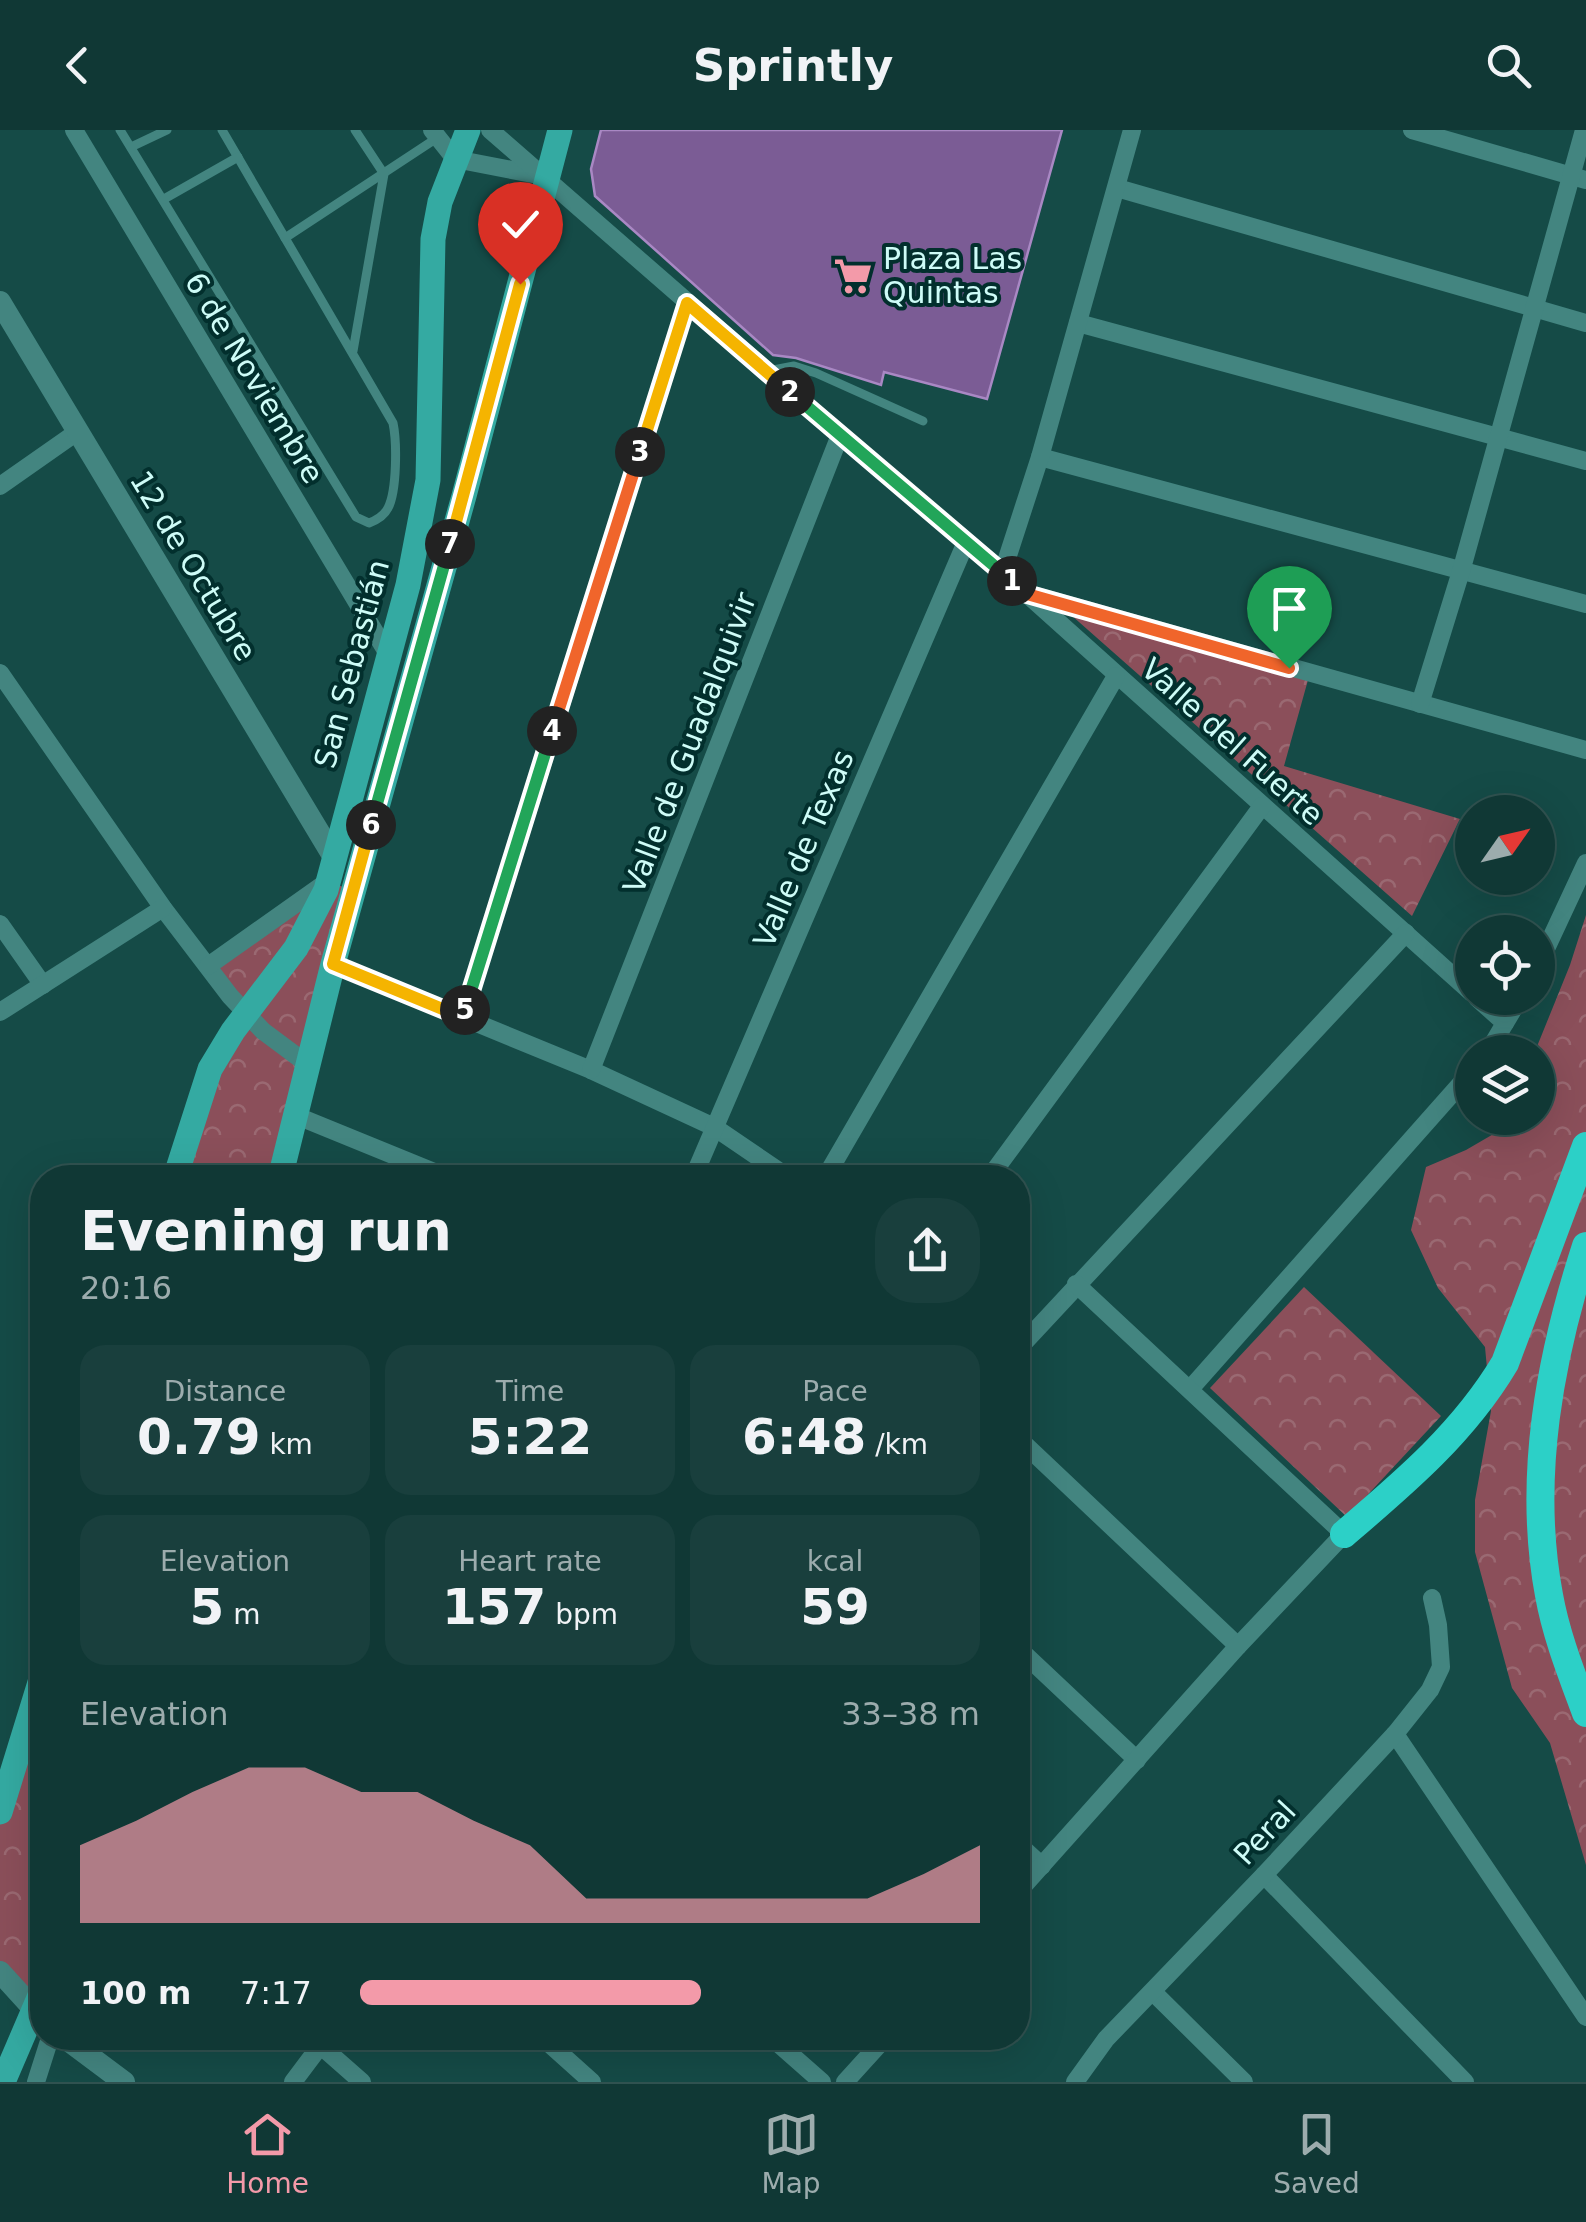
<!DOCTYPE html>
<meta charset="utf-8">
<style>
:root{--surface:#103835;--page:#193f3d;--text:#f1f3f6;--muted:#9cacad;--line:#305250;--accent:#f39aa9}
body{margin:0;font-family:"DejaVu Sans",sans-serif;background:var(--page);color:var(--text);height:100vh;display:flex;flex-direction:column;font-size:38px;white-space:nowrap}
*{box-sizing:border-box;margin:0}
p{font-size:32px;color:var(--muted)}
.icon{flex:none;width:55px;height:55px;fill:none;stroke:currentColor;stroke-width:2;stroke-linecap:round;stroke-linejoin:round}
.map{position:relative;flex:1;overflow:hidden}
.side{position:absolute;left:30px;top:1035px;width:1000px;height:885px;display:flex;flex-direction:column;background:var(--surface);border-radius:40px;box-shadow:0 10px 40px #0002,0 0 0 2px var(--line)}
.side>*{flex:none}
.needle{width:65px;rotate:56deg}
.controls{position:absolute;left:1455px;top:665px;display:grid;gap:20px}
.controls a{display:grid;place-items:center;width:100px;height:100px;border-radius:50%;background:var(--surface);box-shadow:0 10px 40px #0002,0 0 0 2px var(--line);font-size:50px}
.pin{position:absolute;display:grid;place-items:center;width:85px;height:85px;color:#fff;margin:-102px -42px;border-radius:50% 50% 50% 0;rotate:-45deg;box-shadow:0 0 10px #0007}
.pin .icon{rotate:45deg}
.km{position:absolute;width:50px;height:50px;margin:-25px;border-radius:50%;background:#222;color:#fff;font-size:28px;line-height:50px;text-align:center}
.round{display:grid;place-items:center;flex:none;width:105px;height:105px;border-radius:40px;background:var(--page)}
.summary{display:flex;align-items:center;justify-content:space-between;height:170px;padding:0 50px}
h1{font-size:55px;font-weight:600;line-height:75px}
.metrics{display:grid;grid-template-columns:repeat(3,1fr);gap:15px;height:170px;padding:10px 50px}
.metrics div{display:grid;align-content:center;border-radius:25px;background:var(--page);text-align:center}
.metrics b{font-size:50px;font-weight:600}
.metrics small{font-size:28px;font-weight:400}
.metrics p{font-size:28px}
.chart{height:280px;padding:20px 50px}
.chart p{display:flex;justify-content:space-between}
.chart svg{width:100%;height:180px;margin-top:10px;fill:var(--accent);opacity:.7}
ul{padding:0 50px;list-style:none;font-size:32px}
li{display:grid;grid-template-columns:160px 120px 1fr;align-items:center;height:75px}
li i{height:25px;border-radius:12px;background:var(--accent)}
header{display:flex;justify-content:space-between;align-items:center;height:130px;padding:0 50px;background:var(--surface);font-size:45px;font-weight:600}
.tab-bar{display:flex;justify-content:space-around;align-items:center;height:140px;border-top:2px solid var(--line);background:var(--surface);font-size:28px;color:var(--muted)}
.tab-bar a{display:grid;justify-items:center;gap:5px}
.tab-bar .active{color:var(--accent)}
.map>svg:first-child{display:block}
.park{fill:url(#park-crowns)}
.building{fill:#7b5c95;stroke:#a988c4;stroke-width:2.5}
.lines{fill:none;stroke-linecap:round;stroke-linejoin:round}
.service{stroke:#438580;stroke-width:9}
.minor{stroke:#438580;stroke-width:18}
.tertiary{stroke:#438580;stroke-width:22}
.secondary{stroke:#34aaa2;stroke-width:25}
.trunk{stroke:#2cd0c7;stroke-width:28}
.split-1-casing{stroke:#fff;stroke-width:20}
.split-2-casing{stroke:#fff;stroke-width:20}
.split-3-casing{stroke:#fff;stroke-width:20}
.split-4-casing{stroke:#fff;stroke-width:20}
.split-5-casing{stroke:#fff;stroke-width:20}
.split-6-casing{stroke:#fff;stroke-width:20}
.split-7-casing{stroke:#fff;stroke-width:20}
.split-8-casing{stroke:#fff;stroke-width:20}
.split-1{stroke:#f0652b;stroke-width:12}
.split-2{stroke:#22a559;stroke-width:12}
.split-3{stroke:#f5b400;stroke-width:12}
.split-4{stroke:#f0652b;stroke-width:12}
.split-5{stroke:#22a559;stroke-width:12}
.split-6{stroke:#f5b400;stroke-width:12}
.split-7{stroke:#22a559;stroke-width:12}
.split-8{stroke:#f5b400;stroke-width:12}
.labels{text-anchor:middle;stroke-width:8;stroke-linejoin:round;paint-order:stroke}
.poi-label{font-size:30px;fill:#cefcf7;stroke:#022f2d;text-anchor:start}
.street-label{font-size:30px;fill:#cefcf7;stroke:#022f2d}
</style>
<header><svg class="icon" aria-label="back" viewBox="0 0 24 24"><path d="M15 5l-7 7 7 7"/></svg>Sprintly<svg class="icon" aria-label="search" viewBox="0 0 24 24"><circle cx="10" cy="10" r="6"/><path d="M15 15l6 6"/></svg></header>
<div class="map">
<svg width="1586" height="1952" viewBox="0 0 1586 1952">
<defs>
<pattern id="park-crowns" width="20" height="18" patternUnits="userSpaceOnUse" patternTransform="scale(2.5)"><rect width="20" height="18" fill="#8b4f5a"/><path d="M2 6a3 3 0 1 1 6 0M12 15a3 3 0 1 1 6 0" fill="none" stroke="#9a6972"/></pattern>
</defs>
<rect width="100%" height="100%" fill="#154b47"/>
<g class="park">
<polygon points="1062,477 1308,550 1284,636 1460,689 1412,786"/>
<polygon points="328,751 353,761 280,1047 176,1048 245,884 208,836"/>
<polygon points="1586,785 1586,1735 1550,1613 1512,1558 1475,1422 1475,1370 1491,1281 1485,1217 1438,1158 1411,1100 1426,1037 1466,1020 1521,988 1538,988 1538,966 1543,959 1538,914 1570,835"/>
<polygon points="1304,1157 1441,1286 1347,1387 1210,1258"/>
<polygon points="42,1546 42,1861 35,1881 0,1842 0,1682"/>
</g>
<polygon class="building" points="601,0 1062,0 987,269 884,242 881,255 796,228 773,225 595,66 591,39"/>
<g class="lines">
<g class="service">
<path d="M120 0 356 387 369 393C377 390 384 386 388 378 397 361 397 312 393 293L222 0"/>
<polyline points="131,17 167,0"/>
<polyline points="164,69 238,27"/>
<polyline points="285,108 437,8"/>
<polyline points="353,221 384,44 355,0"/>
<polyline points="768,241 794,236 816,243 923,291"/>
</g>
<g class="minor">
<polyline points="74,0 388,524"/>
<polyline points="432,0 455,29 543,46"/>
<polyline points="490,0 840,305 1027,464 1472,863"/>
<polyline points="1412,0 1586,50"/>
<polyline points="1117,58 1586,193"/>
<polyline points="1078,193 1586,331"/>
<polyline points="1040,327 1586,474"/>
<polyline points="0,356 77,302"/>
<polyline points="1002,444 1040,327 1132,0"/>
<polyline points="1033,465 1586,620"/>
<polyline points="0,543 163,778 230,866 263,901 310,936"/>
<polyline points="1420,574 1462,438 1584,0"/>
<polyline points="0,794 43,855"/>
<polyline points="333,834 591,940 714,997 789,1048"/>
<polyline points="208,836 328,751"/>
<polyline points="1538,836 1586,733"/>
<polyline points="1477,868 1505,893 1488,922"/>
<polyline points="0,882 163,778"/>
<polyline points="463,887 687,173"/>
<polyline points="1505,893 1520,868"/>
<polyline points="591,940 840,305"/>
<polyline points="297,986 449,1048"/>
<polyline points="693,1048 966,412"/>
<polyline points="825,1048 1116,546"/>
<polyline points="989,1048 1262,676"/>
<polyline points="1018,1219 1406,803"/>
<polyline points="1191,1258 1472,941"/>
<polyline points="1018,1308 1238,1516"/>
<polyline points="1018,1518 1137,1630"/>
<polyline points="1395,1604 1586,1887"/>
<polyline points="1018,1714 1042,1736"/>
<polyline points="1264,1745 1465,1952"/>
<polyline points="1018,1762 1238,1516 1344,1404 1076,1154"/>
<polyline points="1153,1862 1244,1952"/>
<polyline points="312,1908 362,1952"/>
<polyline points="543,1908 592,1952"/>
<polyline points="772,1908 822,1952"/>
<polyline points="36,1952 50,1908"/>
<polyline points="293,1952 326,1908"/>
<polyline points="845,1952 885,1908"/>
<polyline points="1075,1952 1106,1909 1264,1745 1395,1604 1430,1560 1441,1537 1438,1495 1432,1468"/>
</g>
<g class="tertiary">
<polyline points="0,172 335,729"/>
<polyline points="0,1842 42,1888"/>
<polyline points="65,1908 124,1952"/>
</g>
<g class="secondary">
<polyline points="175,1048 210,939 233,901 296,818 326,760 408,455 428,350 433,109 440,72 468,0"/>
<polyline points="280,1048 333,834 464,366 560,0"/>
<polyline points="0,1682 42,1546"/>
<polyline points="3,1952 42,1861"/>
</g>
<g class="trunk">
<path d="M1586 1116C1550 1227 1527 1348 1549 1465 1556 1505 1572 1545 1586 1583"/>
<path d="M1344 1404C1405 1352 1464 1302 1505 1233L1586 1016"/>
</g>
</g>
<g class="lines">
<g class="split-1-casing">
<polyline id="split-1" points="1012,451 1027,464 1289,538"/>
</g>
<g class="split-2-casing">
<polyline id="split-2" points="790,262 1012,451"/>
</g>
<g class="split-3-casing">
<polyline id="split-3" points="640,322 687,173 790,262"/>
</g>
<g class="split-4-casing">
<polyline id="split-4" points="552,601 640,322"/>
</g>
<g class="split-5-casing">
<polyline id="split-5" points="465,880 552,601"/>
</g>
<g class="split-6-casing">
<polyline id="split-6" points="371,695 333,834 462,887 465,880"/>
</g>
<g class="split-7-casing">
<polyline id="split-7" points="371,695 450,414"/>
</g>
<g class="split-8-casing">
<polyline id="split-8" points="450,414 520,154"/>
</g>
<use href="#split-1" class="split-1"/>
<use href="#split-2" class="split-2"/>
<use href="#split-3" class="split-3"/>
<use href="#split-4" class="split-4"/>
<use href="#split-5" class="split-5"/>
<use href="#split-6" class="split-6"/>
<use href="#split-7" class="split-7"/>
<use href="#split-8" class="split-8"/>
</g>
<defs>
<g id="supermarket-bare" transform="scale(3)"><path d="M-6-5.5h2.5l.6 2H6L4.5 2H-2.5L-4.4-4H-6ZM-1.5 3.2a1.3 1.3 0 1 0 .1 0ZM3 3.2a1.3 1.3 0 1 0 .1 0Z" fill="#f39aa9" stroke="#022f2d" stroke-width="2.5" paint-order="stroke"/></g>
</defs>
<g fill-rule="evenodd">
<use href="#supermarket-bare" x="853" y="146"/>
</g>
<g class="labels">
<g class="poi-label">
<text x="883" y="139">Plaza Las<tspan x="883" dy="34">Quintas</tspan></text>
</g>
<g class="street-label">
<text transform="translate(254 248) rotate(59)" y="10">6 de Noviembre</text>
<text transform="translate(193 436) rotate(59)" y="10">12 de Octubre</text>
<text transform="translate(352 534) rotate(-75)" y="10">San Sebastián</text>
<text transform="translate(1232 612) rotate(42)" y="10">Valle del Fuerte</text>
<text transform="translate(690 613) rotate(-69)" y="10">Valle de Guadalquivir</text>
<text transform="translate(804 719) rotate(-67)" y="10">Valle de Texas</text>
<text transform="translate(1265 1703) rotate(-47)" y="10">Peral</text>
</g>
</g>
</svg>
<div class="controls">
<a><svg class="needle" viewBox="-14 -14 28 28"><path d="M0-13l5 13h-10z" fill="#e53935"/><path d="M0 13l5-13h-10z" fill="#9cacad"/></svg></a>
<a><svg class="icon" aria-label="locate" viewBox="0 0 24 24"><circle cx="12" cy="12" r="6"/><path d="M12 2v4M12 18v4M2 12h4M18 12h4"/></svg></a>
<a><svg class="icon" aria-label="layers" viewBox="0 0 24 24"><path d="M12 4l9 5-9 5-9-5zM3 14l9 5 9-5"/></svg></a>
</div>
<div class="pin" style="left:1289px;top:538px;background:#1e9e55"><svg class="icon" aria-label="arrive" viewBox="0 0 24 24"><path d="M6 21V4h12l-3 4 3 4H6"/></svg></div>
<div class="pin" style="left:520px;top:154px;background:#d93025"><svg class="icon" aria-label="check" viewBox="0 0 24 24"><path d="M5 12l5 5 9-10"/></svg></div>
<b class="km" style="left:1012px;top:451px">1</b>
<b class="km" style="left:790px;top:262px">2</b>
<b class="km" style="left:640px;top:322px">3</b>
<b class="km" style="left:552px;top:601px">4</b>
<b class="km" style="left:465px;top:880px">5</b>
<b class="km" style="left:371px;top:695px">6</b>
<b class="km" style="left:450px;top:414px">7</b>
<section class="side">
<div class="summary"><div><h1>Evening run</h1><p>20:16</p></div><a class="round"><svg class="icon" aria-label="share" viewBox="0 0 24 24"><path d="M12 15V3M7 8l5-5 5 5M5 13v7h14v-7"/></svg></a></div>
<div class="metrics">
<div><p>Distance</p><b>0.79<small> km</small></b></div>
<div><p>Time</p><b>5:22</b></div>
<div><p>Pace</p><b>6:48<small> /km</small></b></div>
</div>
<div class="metrics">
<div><p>Elevation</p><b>5<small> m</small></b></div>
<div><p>Heart rate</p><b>157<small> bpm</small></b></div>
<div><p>kcal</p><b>59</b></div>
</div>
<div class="chart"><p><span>Elevation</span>33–38 m</p>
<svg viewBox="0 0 160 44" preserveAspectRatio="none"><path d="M0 44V25L10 19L20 12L30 6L40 6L50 12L60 12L70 19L80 25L90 38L100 38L110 38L120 38L130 38L140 38L150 32L160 25V44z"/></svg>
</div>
<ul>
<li><b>100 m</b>7:17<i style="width:55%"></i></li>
</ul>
</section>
</div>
<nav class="tab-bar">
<a class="active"><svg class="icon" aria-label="home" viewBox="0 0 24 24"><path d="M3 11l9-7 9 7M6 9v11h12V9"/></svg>Home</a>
<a><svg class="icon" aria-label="map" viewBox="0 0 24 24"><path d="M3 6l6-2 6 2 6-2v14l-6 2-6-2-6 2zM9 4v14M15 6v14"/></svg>Map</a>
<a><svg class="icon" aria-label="saved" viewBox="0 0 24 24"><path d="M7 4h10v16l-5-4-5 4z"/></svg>Saved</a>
</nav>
